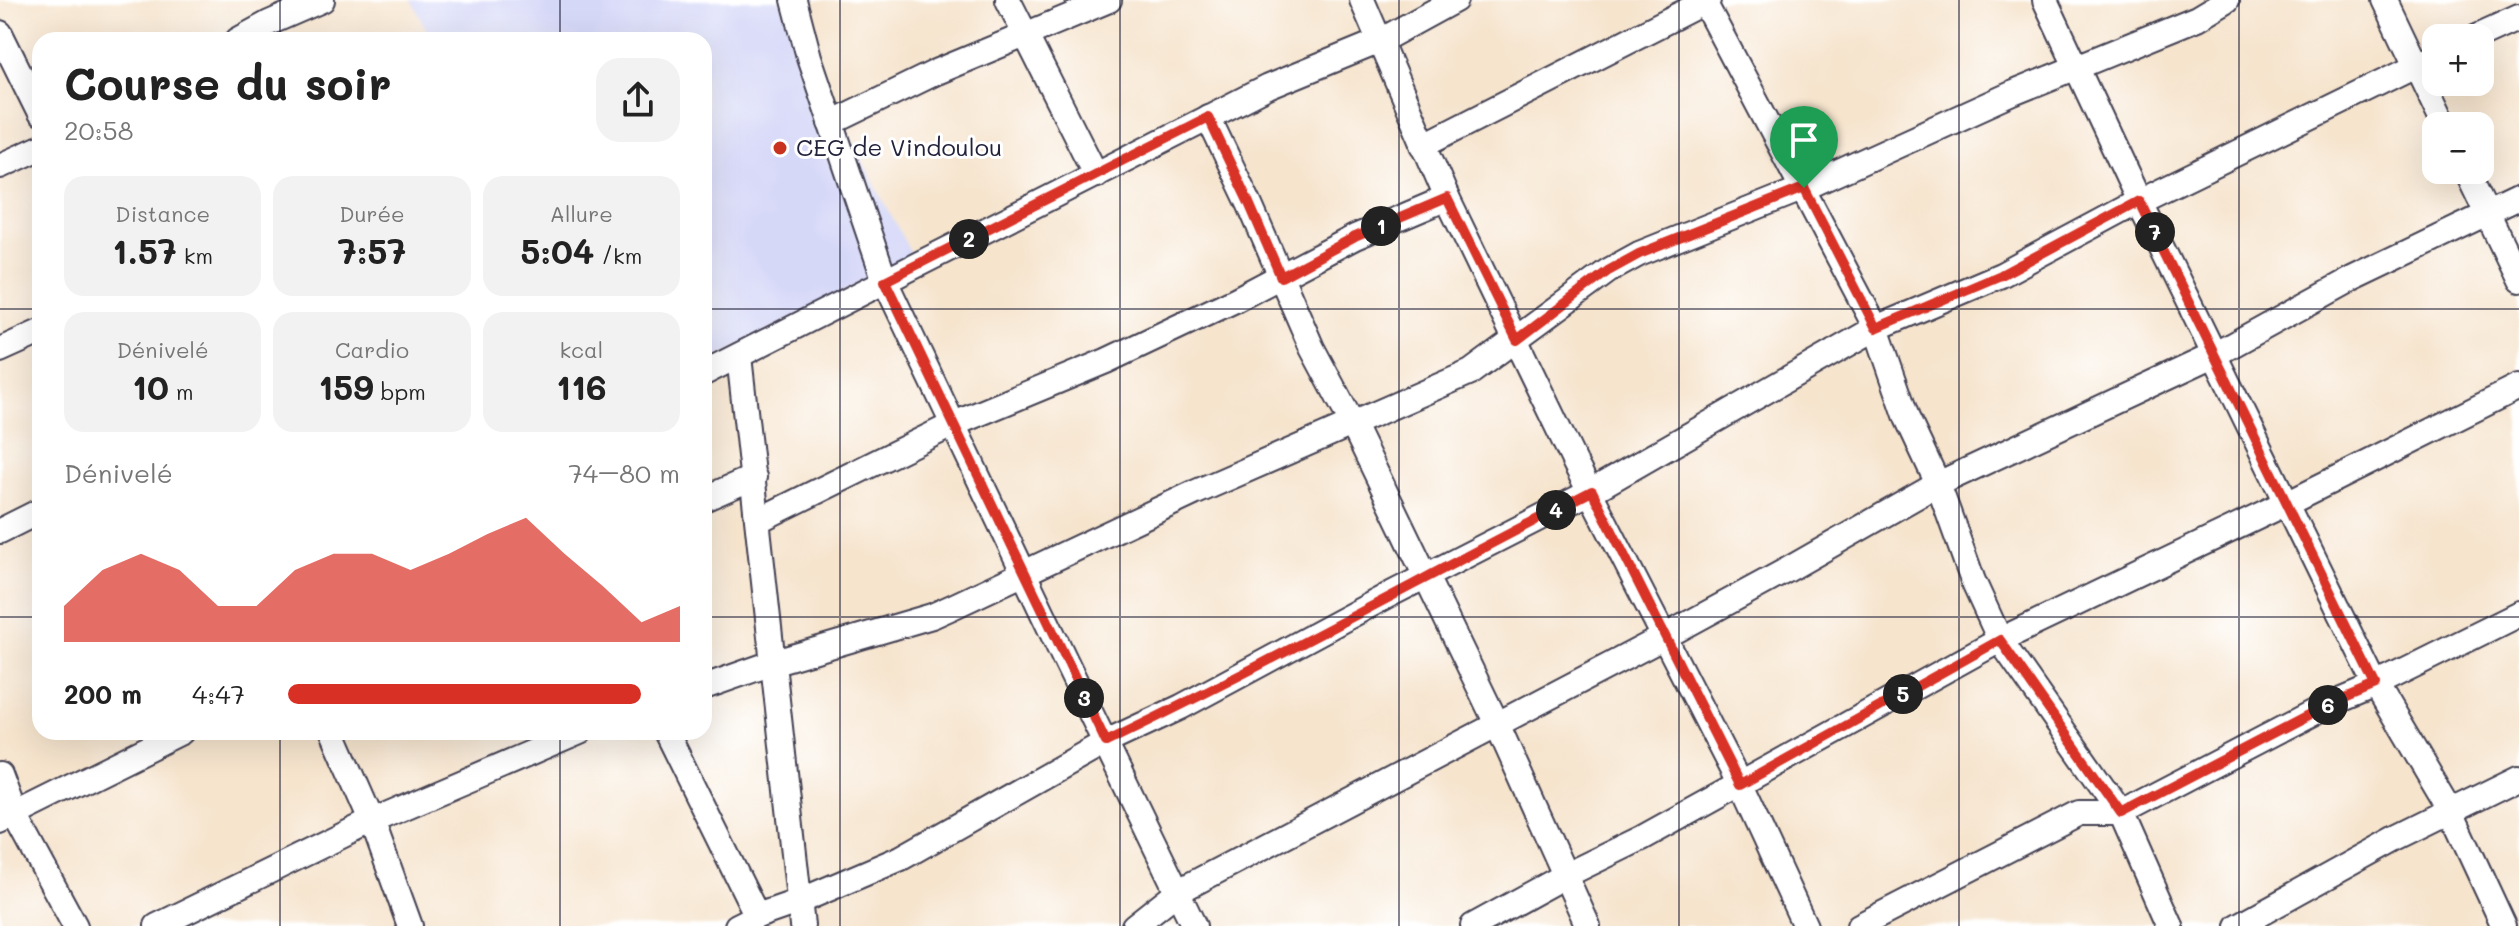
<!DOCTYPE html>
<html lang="fr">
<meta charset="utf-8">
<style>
:root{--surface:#fff;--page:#f2f2f2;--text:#222;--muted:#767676;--accent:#d93025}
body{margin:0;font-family:Mali,sans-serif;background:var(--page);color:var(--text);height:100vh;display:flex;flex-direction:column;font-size:30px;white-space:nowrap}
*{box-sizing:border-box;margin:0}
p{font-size:26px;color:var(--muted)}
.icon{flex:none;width:44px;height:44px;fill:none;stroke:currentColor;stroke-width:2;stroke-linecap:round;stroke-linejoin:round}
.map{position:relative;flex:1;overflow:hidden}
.side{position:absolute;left:32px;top:32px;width:680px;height:708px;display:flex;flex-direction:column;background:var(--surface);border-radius:24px;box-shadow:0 8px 32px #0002}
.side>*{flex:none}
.fabs{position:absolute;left:2422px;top:24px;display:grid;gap:16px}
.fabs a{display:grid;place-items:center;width:72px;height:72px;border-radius:16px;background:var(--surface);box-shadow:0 8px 32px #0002;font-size:40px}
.pin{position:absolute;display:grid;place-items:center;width:68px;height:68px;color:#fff;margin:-82px -34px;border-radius:50% 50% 50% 0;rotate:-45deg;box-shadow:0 0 8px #0007}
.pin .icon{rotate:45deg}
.km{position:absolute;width:40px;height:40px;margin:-20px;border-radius:50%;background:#222;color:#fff;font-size:22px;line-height:40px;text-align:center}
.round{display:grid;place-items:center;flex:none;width:84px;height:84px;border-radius:24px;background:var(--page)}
.head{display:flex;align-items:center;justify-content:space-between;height:136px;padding:0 32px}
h1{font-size:44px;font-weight:800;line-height:60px}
.figures{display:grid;grid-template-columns:repeat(3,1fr);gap:12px;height:136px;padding:8px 32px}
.figures div{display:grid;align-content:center;border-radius:20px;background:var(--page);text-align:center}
.figures b{font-size:34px;font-weight:800}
.figures small{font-size:22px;font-weight:400}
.figures p{font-size:22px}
.chart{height:224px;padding:16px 32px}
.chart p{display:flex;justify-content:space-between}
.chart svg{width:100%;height:144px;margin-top:8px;fill:var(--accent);opacity:.7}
ul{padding:0 32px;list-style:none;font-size:26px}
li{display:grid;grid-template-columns:128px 96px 1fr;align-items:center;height:60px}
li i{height:20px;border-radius:10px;background:var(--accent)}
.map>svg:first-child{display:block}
.built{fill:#d6d8f8}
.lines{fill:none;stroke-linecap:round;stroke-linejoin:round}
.minor-casing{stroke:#423f51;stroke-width:28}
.minor{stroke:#fff;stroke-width:24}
.route-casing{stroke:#fff;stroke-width:16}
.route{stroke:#d93025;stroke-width:10}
.grid{fill:none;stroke:#22223b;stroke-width:2;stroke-opacity:0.55}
.poi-dot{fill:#c8321e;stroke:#fff;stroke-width:3}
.labels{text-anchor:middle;stroke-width:6;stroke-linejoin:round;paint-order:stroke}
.poi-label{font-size:24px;fill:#22223b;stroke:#fff;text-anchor:start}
</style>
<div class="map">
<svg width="2519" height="926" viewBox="0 0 2519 926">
<rect width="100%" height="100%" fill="#fff"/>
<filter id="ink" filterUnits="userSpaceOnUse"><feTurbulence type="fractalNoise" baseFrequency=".0125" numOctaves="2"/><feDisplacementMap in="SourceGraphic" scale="16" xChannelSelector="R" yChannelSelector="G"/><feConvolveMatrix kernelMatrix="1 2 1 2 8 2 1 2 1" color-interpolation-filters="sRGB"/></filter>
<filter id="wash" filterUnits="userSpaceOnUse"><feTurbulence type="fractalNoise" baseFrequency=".006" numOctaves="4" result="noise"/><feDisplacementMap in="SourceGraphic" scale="32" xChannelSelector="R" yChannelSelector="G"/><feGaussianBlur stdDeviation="1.8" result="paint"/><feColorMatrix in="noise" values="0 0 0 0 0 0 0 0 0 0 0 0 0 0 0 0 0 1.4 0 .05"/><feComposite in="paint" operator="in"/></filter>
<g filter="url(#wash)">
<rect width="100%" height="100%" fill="#f6e4cd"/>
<polygon class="built" points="411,0 780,0 912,256 704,365 704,40 432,40"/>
</g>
<g filter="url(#ink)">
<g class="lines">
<g class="minor-casing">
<g id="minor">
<polyline points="794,0 809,57 885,281 1065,660 1194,926"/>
<polyline points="1008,0 1096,175"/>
<polyline points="1362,0 1447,198 1575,463 1740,785 1805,926"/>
<polyline points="1703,0 1876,328 1907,418 1938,484 1973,581 2000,640 2121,813 2171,926"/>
<polyline points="2045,0 2139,201 2376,685 2451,812 2504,926"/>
<polyline points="2385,0 2445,126"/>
<polyline points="0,33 40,114"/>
<polyline points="2475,38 2519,18"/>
<polyline points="238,40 269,23 322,0"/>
<polyline points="1208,117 1249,203 1312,348 1352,423 1497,724 1588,926"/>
<polyline points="831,123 936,72 1109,0"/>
<polyline points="1423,145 1708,0"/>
<polyline points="0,166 40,148"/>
<polyline points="2466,170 2519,280"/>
<polyline points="0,350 40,332"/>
<polyline points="739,356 802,926"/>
<polyline points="704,373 1268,87 1380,41 1455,0"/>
<polyline points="704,499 754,477"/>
<polyline points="759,520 954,424 1106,361 1235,300 1355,237 1447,198"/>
<polyline points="0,531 40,511"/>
<polyline points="704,687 775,662 932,616 952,607 1194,493 1471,372 1608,271 1639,254 1804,188 2013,93 2197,18 2227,0"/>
<polyline points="333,732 372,821 410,926"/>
<polyline points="666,732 757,916"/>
<polyline points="0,775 15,815 75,926"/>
<polyline points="0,822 181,732"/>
<polyline points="157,926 372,821 580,732"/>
<polyline points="737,926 757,916 800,901 901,858 1106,742 1181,707 1387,596 1592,491 1876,328 2001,275 2139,201 2436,56"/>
<polyline points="1134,926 1177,892 1664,637 1789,569 1938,484 2214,355 2352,279 2519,199"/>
<polyline points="1473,926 1564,876 1642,838 2000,640 2287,503 2519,387"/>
<polyline points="1859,926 2079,813 2121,813 2326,706 2376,685 2519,614"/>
<polyline points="2238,926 2397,838 2519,778"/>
</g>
</g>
<use href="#minor" class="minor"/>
</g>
</g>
<g class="lines" filter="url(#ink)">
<g class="route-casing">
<path id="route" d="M1208 117 1249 203 1281 277 1355 237 1447 198 1517 340 1608 271 1639 254 1804 188 1876 328 2001 275 2139 201 2376 685 2326 706 2121 813 2000 640 1740 785 1592 491C1430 574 1270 663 1106 742L885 281Z"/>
</g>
<use href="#route" class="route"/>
</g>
<path class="grid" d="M280 0V40M560 0V40M840 0V926M1120 0V926M1399 0V926M1679 0V926M1959 0V926M2239 0V926M0 309H40M704 309H2519M0 617H40M704 617H2519M280 732V926M560 732V926"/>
<circle class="poi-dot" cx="780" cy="148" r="8"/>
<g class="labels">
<g class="poi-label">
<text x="796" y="156">CEG de Vindoulou</text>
</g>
</g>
</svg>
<div class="fabs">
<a>+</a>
<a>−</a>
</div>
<div class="pin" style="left:1804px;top:188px;background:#1e9e55"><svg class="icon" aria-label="arrive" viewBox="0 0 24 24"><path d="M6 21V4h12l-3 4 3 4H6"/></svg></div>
<b class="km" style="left:1381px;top:226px">1</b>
<b class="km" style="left:969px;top:239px">2</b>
<b class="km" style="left:1084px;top:698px">3</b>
<b class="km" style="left:1556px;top:510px">4</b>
<b class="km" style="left:1903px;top:694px">5</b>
<b class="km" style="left:2328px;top:705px">6</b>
<b class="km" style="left:2155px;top:232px">7</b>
<section class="side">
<div class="head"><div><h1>Course du soir</h1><p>20:58</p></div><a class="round"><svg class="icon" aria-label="share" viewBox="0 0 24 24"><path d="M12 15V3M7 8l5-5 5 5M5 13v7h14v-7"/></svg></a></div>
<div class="figures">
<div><p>Distance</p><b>1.57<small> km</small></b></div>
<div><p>Durée</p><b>7:57</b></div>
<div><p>Allure</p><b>5:04<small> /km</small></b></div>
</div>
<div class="figures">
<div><p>Dénivelé</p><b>10<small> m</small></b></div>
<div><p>Cardio</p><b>159<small> bpm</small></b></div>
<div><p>kcal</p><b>116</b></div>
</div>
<div class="chart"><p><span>Dénivelé</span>74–80 m</p>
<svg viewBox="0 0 160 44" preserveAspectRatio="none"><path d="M0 44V33L10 22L20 17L30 22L40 33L50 33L60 22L70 17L80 17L90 22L100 17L110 11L120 6L130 17L140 27L150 38L160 33V44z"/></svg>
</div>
<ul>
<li><b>200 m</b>4:47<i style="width:90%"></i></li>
</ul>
</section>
</div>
